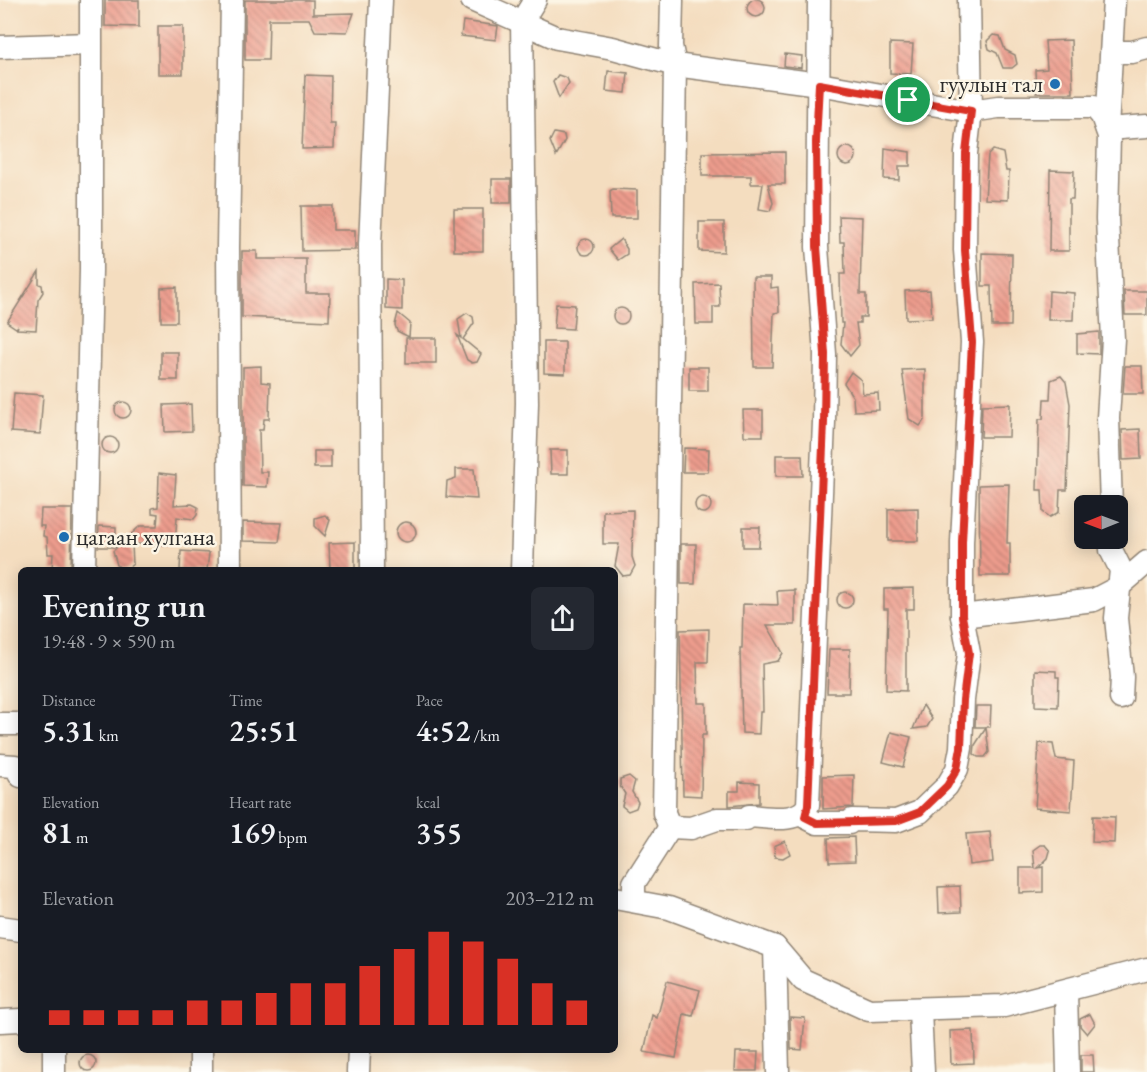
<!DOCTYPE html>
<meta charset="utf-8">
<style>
:root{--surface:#171b24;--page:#242831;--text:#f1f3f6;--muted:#9ea1a6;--accent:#d93025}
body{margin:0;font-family:"EB Garamond",serif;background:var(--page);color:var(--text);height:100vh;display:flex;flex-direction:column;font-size:22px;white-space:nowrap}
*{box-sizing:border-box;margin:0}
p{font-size:20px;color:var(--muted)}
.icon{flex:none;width:33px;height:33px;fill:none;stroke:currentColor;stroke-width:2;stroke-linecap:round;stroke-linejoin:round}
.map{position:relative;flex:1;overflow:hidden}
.side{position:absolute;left:18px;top:567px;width:600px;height:486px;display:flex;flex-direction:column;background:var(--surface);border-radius:9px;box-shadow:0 3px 15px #0003}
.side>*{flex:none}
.needle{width:39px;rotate:269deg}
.controls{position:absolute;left:1074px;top:495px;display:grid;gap:12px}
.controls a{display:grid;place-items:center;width:54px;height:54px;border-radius:9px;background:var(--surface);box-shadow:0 3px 15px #0003;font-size:30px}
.pin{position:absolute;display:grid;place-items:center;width:51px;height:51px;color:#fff;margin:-26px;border:3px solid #fff;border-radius:50%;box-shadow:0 2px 6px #0007}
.round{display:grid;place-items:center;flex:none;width:63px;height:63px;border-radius:9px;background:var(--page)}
.head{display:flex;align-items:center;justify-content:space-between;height:102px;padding:0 24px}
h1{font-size:33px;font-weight:600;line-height:45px}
.figures{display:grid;grid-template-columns:repeat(3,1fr);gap:9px;height:102px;padding:6px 24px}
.figures div{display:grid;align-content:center}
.figures b{font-size:30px;font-weight:600}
.figures small{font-size:16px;font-weight:400}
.figures p{font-size:16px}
.chart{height:168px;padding:12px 24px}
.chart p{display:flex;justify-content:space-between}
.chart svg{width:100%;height:108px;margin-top:6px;stroke:var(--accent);stroke-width:6}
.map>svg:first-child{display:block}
.building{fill:url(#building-back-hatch)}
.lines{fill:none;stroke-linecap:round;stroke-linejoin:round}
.minor-casing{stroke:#908475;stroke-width:25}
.minor{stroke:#fff;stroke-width:22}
.route-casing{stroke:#fff;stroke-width:12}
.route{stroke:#d93025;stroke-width:8}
.poi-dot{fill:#1f6fb2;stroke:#fcf5e5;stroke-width:2}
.labels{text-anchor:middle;stroke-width:5;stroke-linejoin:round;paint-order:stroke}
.poi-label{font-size:24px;fill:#2b2b2b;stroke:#fcf5e5;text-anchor:end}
</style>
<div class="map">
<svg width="1147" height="1072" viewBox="0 0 1147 1072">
<defs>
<pattern id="building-back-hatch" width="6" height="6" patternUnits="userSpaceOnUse" patternTransform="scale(1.5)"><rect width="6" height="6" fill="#ed9c8d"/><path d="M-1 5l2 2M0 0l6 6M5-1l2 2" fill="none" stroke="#c07f73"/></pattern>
</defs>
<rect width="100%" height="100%" fill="#fcf5e5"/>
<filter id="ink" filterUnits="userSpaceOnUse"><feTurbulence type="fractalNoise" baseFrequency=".0167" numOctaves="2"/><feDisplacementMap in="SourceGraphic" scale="12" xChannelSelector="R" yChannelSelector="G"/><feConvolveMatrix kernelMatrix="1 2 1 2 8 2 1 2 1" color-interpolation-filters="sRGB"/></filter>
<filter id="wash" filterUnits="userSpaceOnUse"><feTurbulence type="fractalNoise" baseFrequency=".008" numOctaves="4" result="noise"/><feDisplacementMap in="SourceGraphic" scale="24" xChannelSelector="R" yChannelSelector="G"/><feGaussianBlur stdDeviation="1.35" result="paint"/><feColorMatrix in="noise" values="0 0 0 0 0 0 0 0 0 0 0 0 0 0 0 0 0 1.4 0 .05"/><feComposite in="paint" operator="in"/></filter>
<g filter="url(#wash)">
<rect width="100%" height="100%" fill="#f4ddbf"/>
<g id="blocks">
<g class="building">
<circle cx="756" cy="8" r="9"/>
<polygon points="105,0 139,0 139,27 105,26"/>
<polygon points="245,0 313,0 313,14 354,13 347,32 315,31 309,19 269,19 268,60 245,60"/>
<polygon points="463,21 498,26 496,40 461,36"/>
<rect x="158" y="26" width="25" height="48"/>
<polygon points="993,35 1000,36 1005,50 1015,55 1017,64 1012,68 1003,68 997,53 989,49 987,41"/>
<polygon points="1071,40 1073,93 1036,93 1035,70 1047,69 1045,41"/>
<polygon points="890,43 913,44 911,74 890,73"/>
<polygon points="785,54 802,56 801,68 784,66"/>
<polygon points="608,71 628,73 626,93 606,91"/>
<polygon points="305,75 331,76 330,123 335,123 334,148 302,149"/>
<polygon points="558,75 567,78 569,83 559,98 553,82"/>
<polygon points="554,133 564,135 565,140 556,156 550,141"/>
<circle cx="847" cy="156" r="9"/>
<polygon points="885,148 910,152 910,166 899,166 899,180 884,179"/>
<polygon points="993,150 1003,153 1006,171 1009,171 1008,200 985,199 988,155"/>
<polygon points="785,152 785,184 768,184 773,203 770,211 759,209 763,184 751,184 751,176 702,176 702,153"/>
<polygon points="1050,170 1074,171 1073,199 1069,199 1069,251 1049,251"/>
<rect x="492" y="179" width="19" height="24"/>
<polygon points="613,189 637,190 637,218 611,218 610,191"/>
<polygon points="301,206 333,206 333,230 355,230 355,250 302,251"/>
<rect x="454" y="209" width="29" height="42"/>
<polygon points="839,216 862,217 860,294 866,294 866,317 860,317 860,323 856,323 859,345 850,356 841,344 843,323 841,323 840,274 845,274 844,242 840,242"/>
<polygon points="699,222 724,222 724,252 699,251"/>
<polygon points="621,239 627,249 627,254 618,260 609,249"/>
<circle cx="586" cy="247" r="8"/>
<polygon points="242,251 257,251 257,259 306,259 306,293 330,293 329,321 242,317"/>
<polygon points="982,253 1012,254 1011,326 992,326 991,286 982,286"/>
<polygon points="39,271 39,284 42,285 43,292 38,300 36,330 17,329 18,326 16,328 7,322"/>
<polygon points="753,277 771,277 771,288 778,287 779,312 774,313 772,367 754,367"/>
<polygon points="386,279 402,280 402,310 386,309"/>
<polygon points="719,283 720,307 713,307 713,324 696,324 695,284"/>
<polygon points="177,287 177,322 161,322 161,288"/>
<polygon points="930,290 932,318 906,319 905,291"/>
<polygon points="1049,291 1074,293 1073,320 1048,320"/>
<polygon points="1124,291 1147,291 1147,315 1125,315"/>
<polygon points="556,304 575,305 573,329 554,328"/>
<circle cx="621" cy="316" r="8"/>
<polygon points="398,313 410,323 409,337 397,331 395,325"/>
<polygon points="467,313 473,317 474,323 463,339 481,354 477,362 472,363 467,360 457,335 461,338 458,319"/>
<polygon points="1099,332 1099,354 1077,353 1077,334"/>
<rect x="406" y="338" width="30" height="25"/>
<polygon points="544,342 565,342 565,374 544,373"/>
<rect x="161" y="352" width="17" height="28"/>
<polygon points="261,366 261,382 270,383 269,419 264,419 263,430 259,430 260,472 268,472 267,487 243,486 243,367"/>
<polygon points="1125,366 1142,366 1143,394 1123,394"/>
<rect x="689" y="367" width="19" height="24"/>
<polygon points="925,369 925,419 920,426 909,419 902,370"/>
<polygon points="851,372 861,380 863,394 878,393 879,410 854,411 853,397 844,383"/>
<polygon points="1061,376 1066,382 1070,404 1067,490 1060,490 1059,512 1050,517 1043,512 1042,490 1037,490 1039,419 1043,419 1044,399 1050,399 1051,380"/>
<polygon points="14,393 43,395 40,434 11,432"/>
<circle cx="123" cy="410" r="8"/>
<polygon points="191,404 192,431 165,432 164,405"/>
<polygon points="1010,404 1009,437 981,437 982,405"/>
<polygon points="743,410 763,410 763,436 744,436"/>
<polygon points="1140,429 1141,459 1123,460 1122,430"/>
<circle cx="110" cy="445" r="8"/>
<polygon points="684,448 709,449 708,472 683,472"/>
<polygon points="550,450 568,450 568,474 551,474"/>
<rect x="314" y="451" width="17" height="17"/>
<polygon points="776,455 802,455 803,476 776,476"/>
<polygon points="456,469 474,469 477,499 446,497 447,481 456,478"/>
<polygon points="159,473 176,475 174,505 192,504 198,507 197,515 194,519 177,517 175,545 132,544 133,564 128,568 122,569 117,565 113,551 140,526 157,526 158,514 152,513 152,508 158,507"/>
<polygon points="1009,484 1007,543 1010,543 1010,576 980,576 979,485"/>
<circle cx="703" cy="505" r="8"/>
<polygon points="918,508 918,541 888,541 888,509"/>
<polygon points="41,509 72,509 71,570 52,570 53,554 48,554 47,537 43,536 44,526 40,526"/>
<polygon points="633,510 632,557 635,566 630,575 623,576 615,566 619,544 603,544 603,511"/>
<polygon points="325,515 330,520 325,536 315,526 315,518"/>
<polygon points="243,522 282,523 279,542 243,541"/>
<circle cx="406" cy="532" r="10"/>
<polygon points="99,526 116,527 116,547 98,547"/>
<polygon points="743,527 760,527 759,547 743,547"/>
<polygon points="355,542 355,570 330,569 329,543"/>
<polygon points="681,544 696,544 695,584 681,584"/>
<polygon points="181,551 209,553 207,570 180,570"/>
<polygon points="914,588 914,609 906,609 906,691 886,690 888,609 884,609 884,589"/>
<polygon points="795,590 795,625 767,625 783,653 778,661 762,664 763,712 760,712 759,734 742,733 740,648 742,648 743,604 778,605 777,591"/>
<circle cx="845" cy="600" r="8"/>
<polygon points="709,629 708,662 697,662 698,703 706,703 706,735 702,735 701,796 683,795 680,630"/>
<polygon points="829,649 850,649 849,693 827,693"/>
<polygon points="1035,670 1056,671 1056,677 1059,677 1058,707 1035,706"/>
<polygon points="923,705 932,719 927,727 913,729"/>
<polygon points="976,706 991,706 990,727 975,727"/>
<polygon points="986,728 989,752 985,757 978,757 974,754 975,745"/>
<polygon points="891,732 911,737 903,767 883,762"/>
<polygon points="1039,743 1053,744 1056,759 1074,761 1071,811 1035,808"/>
<polygon points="854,775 853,807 823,809 823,776"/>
<polygon points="629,776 635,781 632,792 638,802 636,808 628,811 622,806 625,794 620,786 620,779"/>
<polygon points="739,782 759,783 759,803 729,806 729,791 739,791"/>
<polygon points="1093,816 1115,817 1114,843 1092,842"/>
<polygon points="990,832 993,862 969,865 966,834"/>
<polygon points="854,837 855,861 829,862 828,838"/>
<polygon points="785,841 790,854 783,858 775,857 774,846"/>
<polygon points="1040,845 1045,845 1050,851 1048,858 1038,868 1043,867 1043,892 1020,893 1020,868 1035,868 1033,850"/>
<polygon points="960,886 961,912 939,913 938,887"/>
<polygon points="667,981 700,990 693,1016 684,1014 676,1058 644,1052 652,1015 657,1018"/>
<polygon points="1090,1014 1095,1024 1087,1034 1080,1026 1080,1019"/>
<polygon points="790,1017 805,1018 802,1050 791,1049"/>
<polygon points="973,1030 974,1063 951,1064 950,1031"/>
<polygon points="736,1052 758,1052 757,1071 735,1071"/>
<polygon points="1081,1055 1093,1055 1094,1072 1081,1072"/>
<circle cx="88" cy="1063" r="8"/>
</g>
</g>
</g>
<g filter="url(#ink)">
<use href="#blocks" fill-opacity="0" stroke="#908475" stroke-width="1.5"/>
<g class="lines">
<g class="minor-casing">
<g id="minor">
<polyline points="472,0 557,38 613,48 675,65 819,84 971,111 998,107 1094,107 1102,116 1109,136 1107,219 1113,339 1108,418 1111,506"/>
<polyline points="0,47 90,44"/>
<polyline points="1112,52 1132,52 1147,48"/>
<polyline points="1107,129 1114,0"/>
<polyline points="1107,129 1147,126"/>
<polyline points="1111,538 1111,550 1121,570 1116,618 1122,677 1121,698"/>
<polyline points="84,570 91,270 91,0"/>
<polyline points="230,570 228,247 232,0"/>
<polyline points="372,570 370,245 381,0"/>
<polyline points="522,570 527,403 522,21 535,0"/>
<polyline points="962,616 1094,600 1117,588 1147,562"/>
<polyline points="0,724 21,724"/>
<polyline points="0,765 15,766 21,776"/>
<polyline points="805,811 805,817 817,823 849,823 852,820 896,821 920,812 947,786 957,769 961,748 963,700 969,653 962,616 962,542 972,342 965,250 966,153 971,111 969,0"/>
<path d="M670 827 691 828 717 819H746L749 816C767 817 799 824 808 805L824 422 825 354 817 247 819 0"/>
<polyline points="670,827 664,813 675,65 671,46 672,0"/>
<polyline points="615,898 669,908 775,947 803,980 869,1010 1004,1006 1147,969"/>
<polyline points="634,901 634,883 670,827"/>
<polyline points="0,927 21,930"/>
<polyline points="775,947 778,1072"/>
<polyline points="1066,991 1068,1072"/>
<polyline points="920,1011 923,1072"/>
<polyline points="0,1021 21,1020"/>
<polyline points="54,1072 54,1050"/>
<polyline points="201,1072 201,1050"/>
<polyline points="358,1072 359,1050"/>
</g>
</g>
<use href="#minor" class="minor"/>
</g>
</g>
<g class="lines" filter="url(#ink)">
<g class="route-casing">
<polygon id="route" points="819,84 971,111 966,153 965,250 972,342 962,542 962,616 969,653 963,700 961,748 957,769 947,786 920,812 896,821 817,823 805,817 808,805 824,422 825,354 817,246 816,142"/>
</g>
<use href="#route" class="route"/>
</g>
<g class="poi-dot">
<circle cx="1055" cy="84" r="6"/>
<circle cx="64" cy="537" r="6"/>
</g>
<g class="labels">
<g class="poi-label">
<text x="1043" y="92">гуулын тал</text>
<text x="76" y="545" text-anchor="start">цагаан хулгана</text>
</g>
</g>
</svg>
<div class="controls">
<a><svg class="needle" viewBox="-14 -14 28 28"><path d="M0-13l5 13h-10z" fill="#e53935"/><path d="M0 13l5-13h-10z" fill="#9ea1a6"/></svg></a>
</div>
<div class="pin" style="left:908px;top:100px;background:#1e9e55"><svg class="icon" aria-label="arrive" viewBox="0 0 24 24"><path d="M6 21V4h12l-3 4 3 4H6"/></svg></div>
<section class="side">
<div class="head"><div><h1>Evening run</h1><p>19:48 · 9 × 590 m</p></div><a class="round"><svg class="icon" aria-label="share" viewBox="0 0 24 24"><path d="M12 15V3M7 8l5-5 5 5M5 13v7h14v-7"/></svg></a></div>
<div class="figures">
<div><p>Distance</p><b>5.31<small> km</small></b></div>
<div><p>Time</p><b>25:51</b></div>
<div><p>Pace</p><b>4:52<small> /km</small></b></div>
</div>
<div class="figures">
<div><p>Elevation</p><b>81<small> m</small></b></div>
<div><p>Heart rate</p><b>169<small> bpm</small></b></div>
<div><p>kcal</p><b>355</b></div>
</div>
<div class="chart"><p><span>Elevation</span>203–212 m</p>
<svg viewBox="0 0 160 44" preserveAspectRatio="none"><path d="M5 44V38M15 44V38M25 44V38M35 44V38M45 44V34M55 44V34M65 44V31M75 44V27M85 44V27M95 44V20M105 44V13M115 44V6M125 44V10M135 44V17M145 44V27M155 44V34"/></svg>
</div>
</section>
</div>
